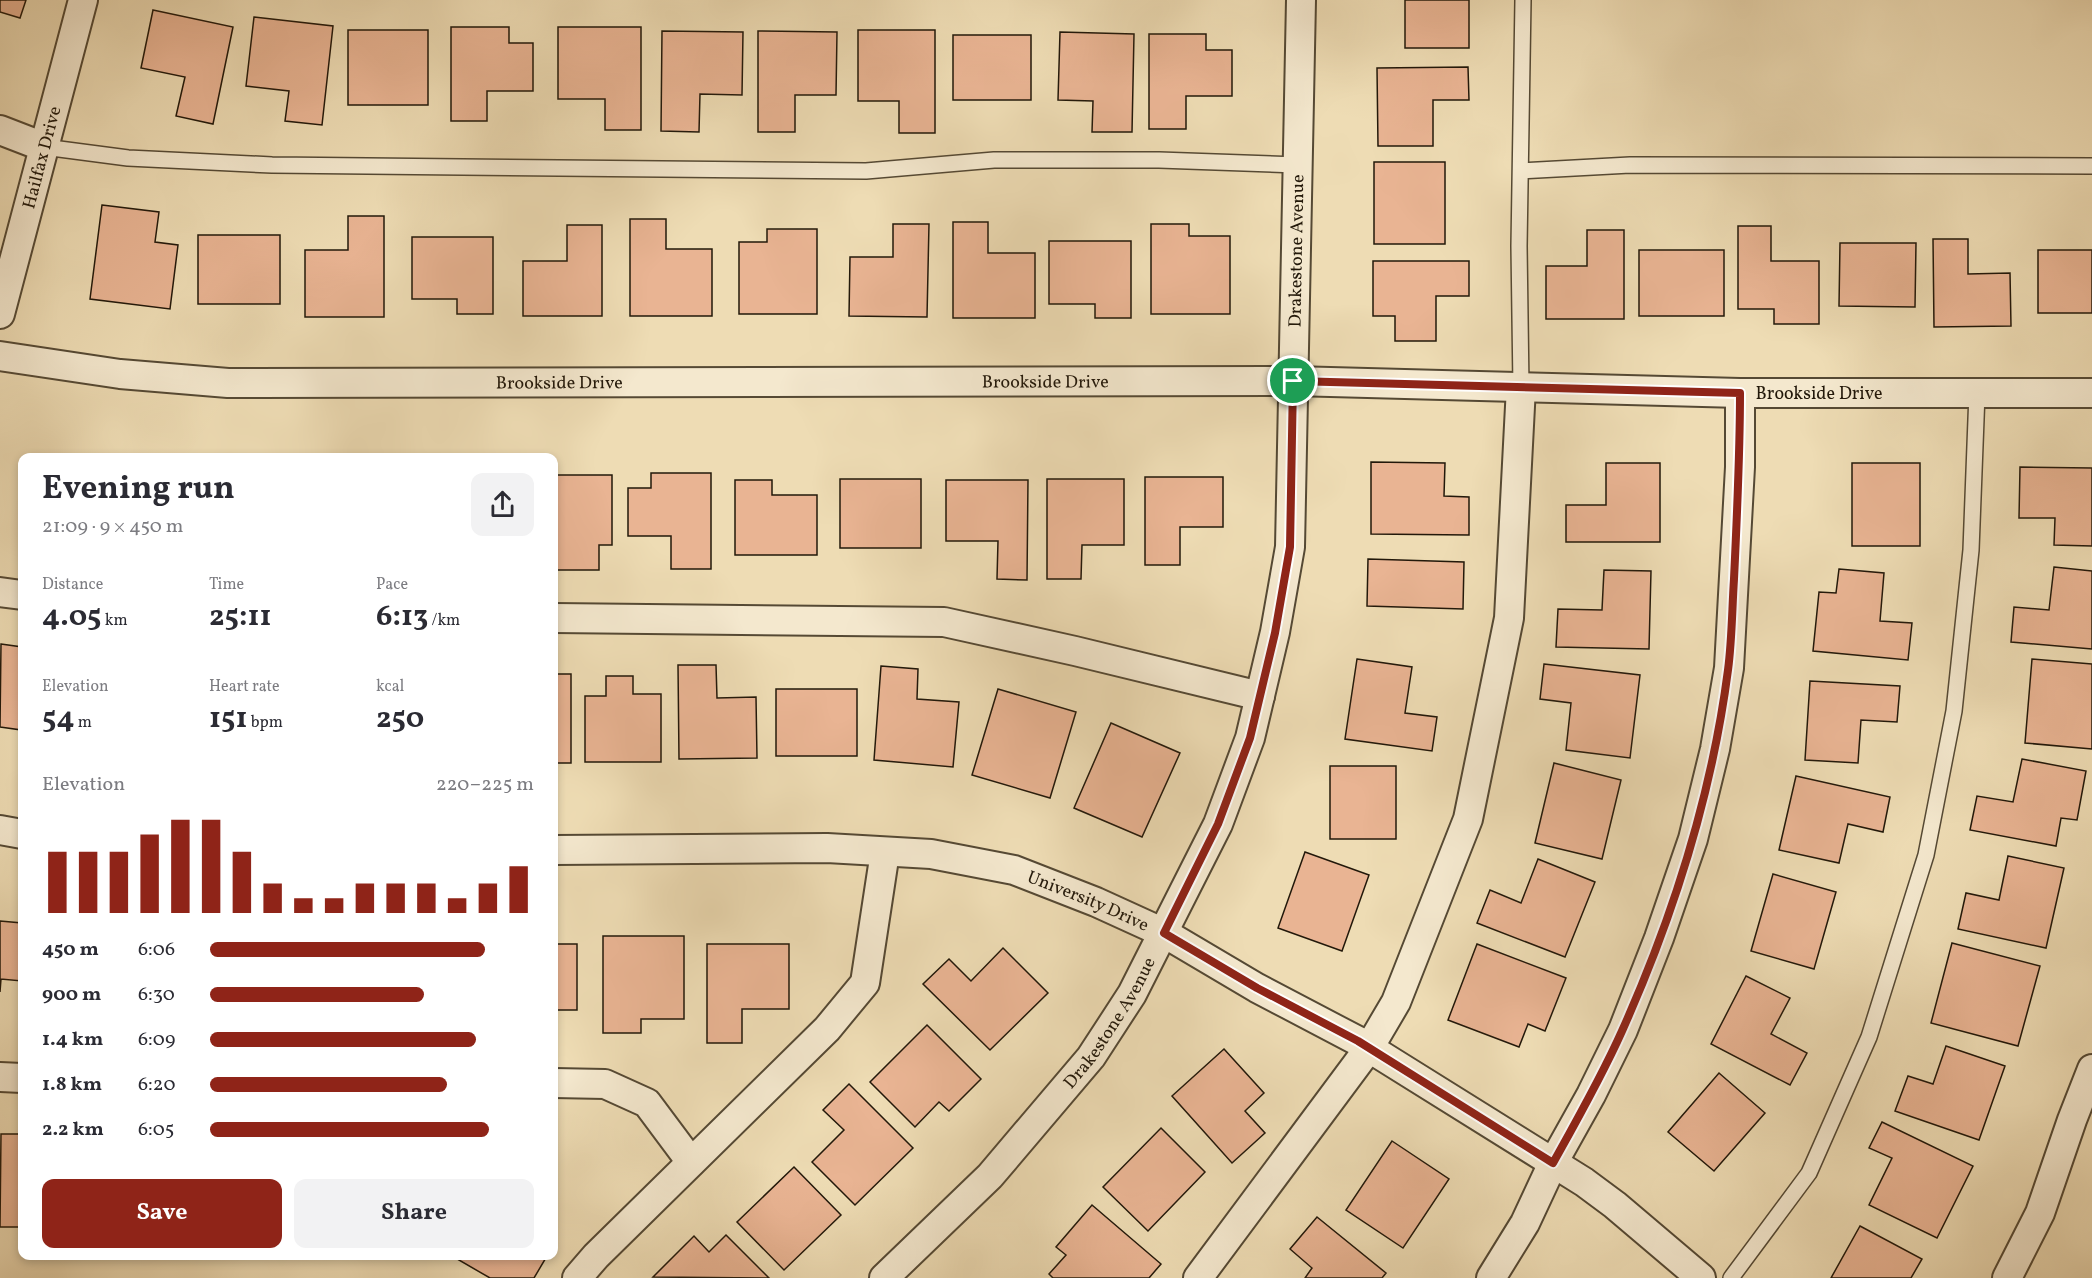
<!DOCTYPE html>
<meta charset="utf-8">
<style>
:root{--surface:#fff;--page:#f2f2f3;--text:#2b2b33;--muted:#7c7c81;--accent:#8f2418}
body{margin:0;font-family:Vollkorn,serif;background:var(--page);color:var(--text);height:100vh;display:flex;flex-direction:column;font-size:22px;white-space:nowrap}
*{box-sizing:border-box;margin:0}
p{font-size:20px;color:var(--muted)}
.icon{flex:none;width:33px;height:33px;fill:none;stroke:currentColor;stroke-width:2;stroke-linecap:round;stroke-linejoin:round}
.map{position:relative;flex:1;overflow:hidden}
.panel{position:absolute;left:18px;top:453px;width:540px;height:807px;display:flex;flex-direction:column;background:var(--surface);border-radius:12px;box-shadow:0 3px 9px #0003}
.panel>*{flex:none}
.pin{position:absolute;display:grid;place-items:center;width:51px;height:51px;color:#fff;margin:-26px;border:3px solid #fff;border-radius:50%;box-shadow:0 2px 6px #0007}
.round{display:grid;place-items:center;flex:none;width:63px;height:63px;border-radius:12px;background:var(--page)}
.head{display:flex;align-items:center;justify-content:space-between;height:102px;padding:0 24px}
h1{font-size:33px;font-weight:700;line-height:45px}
.figures{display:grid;grid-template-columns:repeat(3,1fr);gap:9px;height:102px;padding:6px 24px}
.figures div{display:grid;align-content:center}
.figures b{font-size:30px;font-weight:700}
.figures small{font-size:16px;font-weight:400}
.figures p{font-size:16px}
.chart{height:168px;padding:12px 24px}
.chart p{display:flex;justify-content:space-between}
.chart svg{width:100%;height:108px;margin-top:6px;stroke:var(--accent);stroke-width:6}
.button{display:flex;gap:12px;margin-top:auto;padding:12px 24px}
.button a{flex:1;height:69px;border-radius:12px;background:var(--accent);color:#fff;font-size:24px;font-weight:700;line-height:69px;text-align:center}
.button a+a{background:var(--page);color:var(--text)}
ul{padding:0 24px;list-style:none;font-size:20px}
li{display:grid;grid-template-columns:96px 72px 1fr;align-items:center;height:45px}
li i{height:15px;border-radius:8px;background:var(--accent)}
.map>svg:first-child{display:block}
.building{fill:#e9b493;stroke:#22180a;stroke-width:1.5}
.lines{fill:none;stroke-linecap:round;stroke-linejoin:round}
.service-casing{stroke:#554934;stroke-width:18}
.minor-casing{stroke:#554934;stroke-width:32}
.service{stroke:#f4e8ce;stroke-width:15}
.minor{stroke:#f4e8ce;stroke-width:28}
.route-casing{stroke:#fff;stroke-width:12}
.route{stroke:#8f2418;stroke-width:8}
.labels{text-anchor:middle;stroke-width:4.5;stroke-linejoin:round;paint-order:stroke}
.street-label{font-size:18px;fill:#22180a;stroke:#f4e8ce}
</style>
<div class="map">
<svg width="2092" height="1278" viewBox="0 0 2092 1278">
<rect width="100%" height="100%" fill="#eedcb4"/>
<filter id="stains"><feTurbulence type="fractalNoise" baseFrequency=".00333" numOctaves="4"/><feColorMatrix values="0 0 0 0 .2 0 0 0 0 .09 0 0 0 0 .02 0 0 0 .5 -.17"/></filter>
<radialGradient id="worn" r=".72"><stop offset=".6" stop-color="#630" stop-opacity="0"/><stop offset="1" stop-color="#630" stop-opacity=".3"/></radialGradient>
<g class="building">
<polygon points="0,0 26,0 20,18 0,12"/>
<rect x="1405" y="0" width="64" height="48"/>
<polygon points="153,10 233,27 213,124 176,116 185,77 141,68"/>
<polygon points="254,17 333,26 322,125 285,121 289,91 246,86"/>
<polygon points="451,27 509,27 509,43 533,43 533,91 487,91 487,121 451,121"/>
<polygon points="558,27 641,27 641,130 605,130 605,99 558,99"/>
<rect x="348" y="30" width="80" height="75"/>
<polygon points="858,30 935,30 935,133 899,133 899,101 858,101"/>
<polygon points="662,31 743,32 742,95 700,94 699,132 661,131"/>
<polygon points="758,31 837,32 836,95 795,95 795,132 758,132"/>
<polygon points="1060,32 1134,34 1132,132 1092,132 1093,101 1058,100"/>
<polygon points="1149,34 1206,34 1206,50 1232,50 1232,96 1186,96 1186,129 1149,129"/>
<rect x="953" y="35" width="78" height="65"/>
<polygon points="1468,67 1469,100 1433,100 1433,146 1378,146 1377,68"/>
<rect x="1374" y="162" width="71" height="82"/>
<polygon points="102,205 159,212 155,242 178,245 170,309 90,299"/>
<polygon points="348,216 384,216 384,317 305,317 305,250 348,250"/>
<polygon points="630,219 666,219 666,249 712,249 712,316 630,316"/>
<polygon points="953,222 988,222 988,253 1035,253 1035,318 953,318"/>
<polygon points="893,224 929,224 927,317 849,316 850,257 893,257"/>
<polygon points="1151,224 1189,224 1189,236 1230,236 1230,314 1151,314"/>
<polygon points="567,225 602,225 602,316 523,316 523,261 567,261"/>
<polygon points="1738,226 1771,226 1771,261 1819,261 1819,324 1774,324 1774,309 1738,309"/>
<polygon points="767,229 817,229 817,314 739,314 739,242 767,242"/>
<polygon points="1587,230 1624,230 1624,319 1546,319 1546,266 1587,266"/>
<rect x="198" y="235" width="82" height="69"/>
<polygon points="412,237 493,237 493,314 457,314 457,299 412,299"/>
<polygon points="1933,239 1968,239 1968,274 2010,273 2011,326 1934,327"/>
<polygon points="1049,241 1131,241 1131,318 1095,318 1095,304 1049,304"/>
<polygon points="1840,243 1916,243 1915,307 1839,306"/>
<rect x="1639" y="250" width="85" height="66"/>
<rect x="2038" y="250" width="54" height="63"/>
<polygon points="1373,261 1469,261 1469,296 1436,296 1436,341 1395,341 1395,316 1373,316"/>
<polygon points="1371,462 1445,463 1444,496 1469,497 1469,535 1371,534"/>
<polygon points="1606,463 1660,463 1660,542 1566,542 1566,505 1606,505"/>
<rect x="1852" y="463" width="68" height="83"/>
<polygon points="2020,467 2092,468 2092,546 2054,545 2055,518 2019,518"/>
<polygon points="651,473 711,473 711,569 671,569 671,536 628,536 628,488 651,488"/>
<polygon points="554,475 612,475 612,545 599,545 599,570 554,570"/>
<polygon points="1145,477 1223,477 1223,527 1180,527 1180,565 1145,565"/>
<rect x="840" y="479" width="81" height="69"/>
<polygon points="1047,479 1124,479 1124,545 1082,545 1081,579 1047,579"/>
<polygon points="735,480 772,480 772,495 817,495 817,555 735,555"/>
<polygon points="946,480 1028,480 1027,580 997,579 998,541 946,541"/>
<polygon points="1368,559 1464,562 1463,609 1367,606"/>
<polygon points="2054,567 2092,571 2092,649 2011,642 2014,607 2049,610"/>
<polygon points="1839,569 1884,573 1880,621 1912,623 1908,660 1813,651 1819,592 1836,593"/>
<polygon points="1604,570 1651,571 1649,649 1556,647 1558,609 1602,610"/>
<polygon points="1,644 22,647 22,746 19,745 21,730 0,727"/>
<polygon points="1357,659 1412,667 1405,713 1437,717 1432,751 1345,739"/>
<polygon points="2032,659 2092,664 2092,749 2025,743"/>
<polygon points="1544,664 1640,675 1630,758 1566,750 1571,703 1540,699"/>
<polygon points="678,665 716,665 717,698 756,697 757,758 679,759"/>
<polygon points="881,666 918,669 917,699 959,702 953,767 874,760"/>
<rect x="554" y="674" width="17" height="89"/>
<polygon points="606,676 633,676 633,694 661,694 661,762 585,762 585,696 606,696"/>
<polygon points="1810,681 1900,686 1897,722 1861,720 1858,763 1805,760"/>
<rect x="776" y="689" width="81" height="67"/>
<polygon points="998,689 1076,712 1050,798 972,775"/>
<polygon points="1111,723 1180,753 1142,837 1074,808"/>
<polygon points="2022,759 2086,771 2077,820 2061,818 2056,846 1970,830 1977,796 2013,802"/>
<polygon points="1554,763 1621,780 1602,859 1535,843"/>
<rect x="1330" y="766" width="66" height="73"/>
<polygon points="1796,776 1890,797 1883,832 1848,824 1839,863 1779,850"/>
<polygon points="1305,852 1369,875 1342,951 1278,928"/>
<polygon points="2008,856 2064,868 2046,948 1958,929 1966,893 1999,900"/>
<polygon points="1538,859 1595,882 1565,957 1477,923 1490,890 1521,903"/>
<polygon points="1773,874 1836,892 1814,969 1751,951"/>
<polygon points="0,921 22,923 22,981 1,979 0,992"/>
<polygon points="603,936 684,936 684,1019 641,1019 641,1033 603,1033"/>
<polygon points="1952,943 2040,966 2018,1046 1931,1023"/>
<rect x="554" y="944" width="23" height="66"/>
<polygon points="707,944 789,944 789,1009 742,1009 742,1043 707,1043"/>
<polygon points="1477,944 1566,978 1545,1031 1528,1024 1519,1047 1448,1020"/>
<polygon points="1003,948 1048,993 990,1050 923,984 949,959 971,981"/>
<polygon points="1746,976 1790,998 1771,1034 1807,1053 1790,1085 1711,1044"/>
<polygon points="927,1025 981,1079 949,1111 939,1102 915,1127 870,1082"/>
<polygon points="1946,1046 2005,1066 1979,1140 1895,1111 1908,1076 1933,1084"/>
<polygon points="1224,1049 1264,1093 1245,1111 1265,1133 1232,1163 1172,1096"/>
<polygon points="1719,1073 1765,1113 1714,1171 1668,1132"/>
<polygon points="849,1084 913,1148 855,1205 812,1162 844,1130 823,1110"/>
<polygon points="1882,1122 1973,1166 1937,1238 1869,1205 1892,1158 1869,1148"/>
<polygon points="1161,1128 1205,1172 1148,1231 1103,1187"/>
<polygon points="1,1134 22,1134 22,1227 0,1227"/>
<polygon points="1392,1141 1449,1179 1403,1248 1346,1210"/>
<polygon points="794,1167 841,1215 784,1270 737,1222"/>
<polygon points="1092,1205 1161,1264 1149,1278 1053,1278 1049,1274 1066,1255 1056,1247"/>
<polygon points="1317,1217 1386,1273 1382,1278 1305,1278 1312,1268 1290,1249"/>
<polygon points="1860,1226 1922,1259 1911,1278 1831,1278"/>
<polygon points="726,1235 769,1278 653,1277 694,1236 709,1252"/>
<polygon points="452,1256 547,1256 534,1278 490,1278"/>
</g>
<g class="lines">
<g class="service-casing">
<g id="service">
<polyline points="44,147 128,158 272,165 866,171 994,160 1159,160 1297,165"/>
<polyline points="1521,171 1630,165 2092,166"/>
<polyline points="1521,387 1519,246 1523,0"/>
<polyline points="1731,1278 1809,1173 1869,1037 1926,855 1954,711 1971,550 1977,393"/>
</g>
</g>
<g class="minor-casing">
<g id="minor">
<polyline points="0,130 44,147"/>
<path id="s1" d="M0 314 83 0"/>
<path id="s2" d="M0 356 120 374 228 383 1293 381 1740 393H2092"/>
<polyline points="0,592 22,595"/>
<polyline points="554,618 944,622 1075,651 1260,696"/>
<polyline points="0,830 22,834"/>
<path id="s3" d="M554 850 827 848 931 854 1014 870 1096 902 1164 933 1257 988 1358 1041 1584 1182 1615 1205 1701 1278"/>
<polyline points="0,1077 22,1078"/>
<polyline points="554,1083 605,1084 647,1103 691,1162"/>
<polyline points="577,1278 596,1256 827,1029 865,983 885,852"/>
<path id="s4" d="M884 1278 990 1176 1091 1057 1132 994 1218 824 1250 738 1275 632 1290 547 1301 0"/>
<polyline points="1198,1278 1369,1048 1396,1002 1468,819 1509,618 1521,387"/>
<polyline points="1491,1278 1525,1223 1553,1163 1591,1095 1623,1030 1659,938 1693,839 1715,749 1729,668 1740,467 1740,393"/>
<polyline points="2007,1278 2040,1213 2072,1120 2092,1069"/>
</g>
</g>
<use href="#service" class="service"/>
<use href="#minor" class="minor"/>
</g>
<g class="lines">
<g class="route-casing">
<path id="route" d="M1293 381 1740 393C1740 455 1737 517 1734 579 1732 609 1732 640 1728 670 1712 793 1673 917 1622 1031 1602 1076 1577 1120 1553 1163L1358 1041 1257 988 1164 933 1218 824 1250 738 1275 633 1290 547Z"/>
</g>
<use href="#route" class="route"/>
</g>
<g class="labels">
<g class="street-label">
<text dy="6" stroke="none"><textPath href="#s1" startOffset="162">Hailfax Drive</textPath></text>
<text dy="6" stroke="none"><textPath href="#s4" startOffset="1152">Drakestone Avenue</textPath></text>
<text dy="6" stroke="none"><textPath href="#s2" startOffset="561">Brookside Drive</textPath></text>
<text dy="6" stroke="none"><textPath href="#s2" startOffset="1047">Brookside Drive</textPath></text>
<text dy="6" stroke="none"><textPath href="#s2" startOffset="1821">Brookside Drive</textPath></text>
<text dy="6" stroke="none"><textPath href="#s3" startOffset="542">University Drive</textPath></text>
<text dy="6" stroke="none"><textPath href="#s4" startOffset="342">Drakestone Avenue</textPath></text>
</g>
</g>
<rect width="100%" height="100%" filter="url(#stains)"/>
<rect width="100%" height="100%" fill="url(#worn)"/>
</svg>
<div class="pin" style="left:1293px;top:381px;background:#1e9e55"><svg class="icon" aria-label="arrive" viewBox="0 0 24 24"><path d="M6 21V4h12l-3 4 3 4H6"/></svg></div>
<section class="panel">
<div class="head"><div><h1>Evening run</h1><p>21:09 · 9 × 450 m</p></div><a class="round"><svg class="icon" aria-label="share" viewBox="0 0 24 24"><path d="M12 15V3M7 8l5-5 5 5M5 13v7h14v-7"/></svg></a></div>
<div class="figures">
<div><p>Distance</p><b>4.05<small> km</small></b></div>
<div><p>Time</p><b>25:11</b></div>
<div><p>Pace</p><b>6:13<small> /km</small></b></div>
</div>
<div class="figures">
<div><p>Elevation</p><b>54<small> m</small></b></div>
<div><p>Heart rate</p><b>151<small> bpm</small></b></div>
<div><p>kcal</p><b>250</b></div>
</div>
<div class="chart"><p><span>Elevation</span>220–225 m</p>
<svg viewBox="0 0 160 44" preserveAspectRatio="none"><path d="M5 44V19M15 44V19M25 44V19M35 44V12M45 44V6M55 44V6M65 44V19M75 44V32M85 44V38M95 44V38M105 44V32M115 44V32M125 44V32M135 44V38M145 44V32M155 44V25"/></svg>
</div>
<ul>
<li><b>450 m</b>6:06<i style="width:85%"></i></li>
<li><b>900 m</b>6:30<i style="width:66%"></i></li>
<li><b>1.4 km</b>6:09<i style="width:82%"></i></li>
<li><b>1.8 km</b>6:20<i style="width:73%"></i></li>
<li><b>2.2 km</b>6:05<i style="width:86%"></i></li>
</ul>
<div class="button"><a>Save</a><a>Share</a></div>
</section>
</div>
